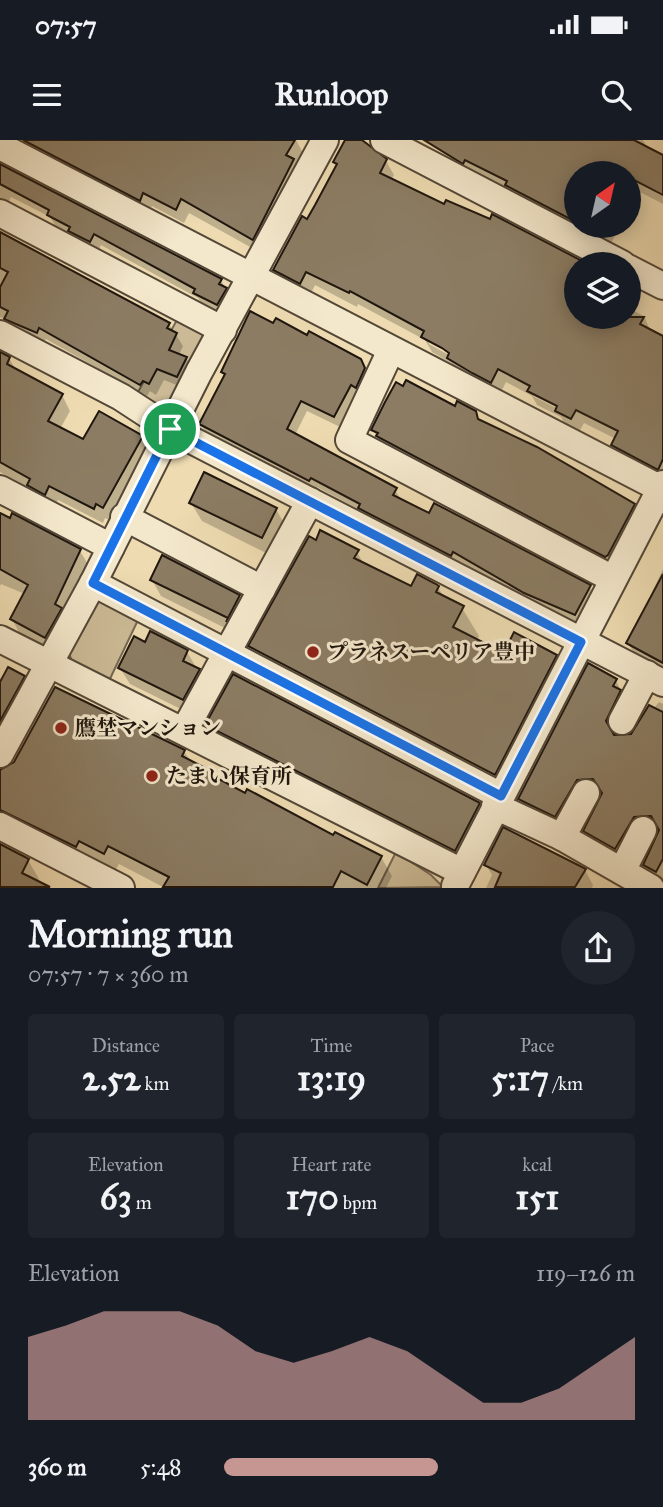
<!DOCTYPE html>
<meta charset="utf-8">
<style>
:root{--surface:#171b24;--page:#20242c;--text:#f1f3f6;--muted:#9ea1a6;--accent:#c59692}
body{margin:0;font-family:"IM FELL Great Primer","Noto Serif JP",serif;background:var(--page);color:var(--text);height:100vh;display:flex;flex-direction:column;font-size:26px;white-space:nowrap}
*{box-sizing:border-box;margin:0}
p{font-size:23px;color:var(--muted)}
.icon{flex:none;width:38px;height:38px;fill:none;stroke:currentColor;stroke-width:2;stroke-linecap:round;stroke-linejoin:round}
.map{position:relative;height:748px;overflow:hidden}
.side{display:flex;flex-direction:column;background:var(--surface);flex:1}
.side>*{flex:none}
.needle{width:46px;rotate:34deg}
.buttons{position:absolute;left:564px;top:21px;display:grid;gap:14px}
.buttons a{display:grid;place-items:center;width:77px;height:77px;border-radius:50%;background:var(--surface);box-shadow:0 4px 18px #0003;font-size:35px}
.pin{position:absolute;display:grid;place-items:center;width:60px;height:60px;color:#fff;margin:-30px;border:4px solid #fff;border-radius:50%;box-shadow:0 2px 7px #0007}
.round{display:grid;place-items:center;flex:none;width:74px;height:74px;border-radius:37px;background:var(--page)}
.overview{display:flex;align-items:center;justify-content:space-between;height:119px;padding:0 28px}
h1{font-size:38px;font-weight:700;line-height:52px}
.stats{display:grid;grid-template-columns:repeat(3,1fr);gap:10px;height:119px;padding:7px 28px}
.stats div{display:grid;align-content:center;border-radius:7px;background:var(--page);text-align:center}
.stats b{font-size:35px;font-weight:700}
.stats small{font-size:19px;font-weight:400}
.stats p{font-size:19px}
.chart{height:196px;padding:14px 28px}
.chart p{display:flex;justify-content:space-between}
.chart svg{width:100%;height:126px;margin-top:7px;fill:var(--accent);opacity:.7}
ul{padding:0 28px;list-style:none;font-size:23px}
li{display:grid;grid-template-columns:112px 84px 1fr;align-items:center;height:52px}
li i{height:18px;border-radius:9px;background:var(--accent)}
.status{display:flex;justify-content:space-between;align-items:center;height:49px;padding:0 35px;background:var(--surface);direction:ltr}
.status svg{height:19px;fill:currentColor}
header{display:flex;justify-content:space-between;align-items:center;height:91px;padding:0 28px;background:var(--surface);font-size:32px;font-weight:700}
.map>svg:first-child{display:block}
.green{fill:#cbba95;stroke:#756852;stroke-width:2}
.shadow{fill:#0003;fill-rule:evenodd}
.building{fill:#8b7c63;stroke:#1f160e;stroke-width:2}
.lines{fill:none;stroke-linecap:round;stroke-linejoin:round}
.minor-casing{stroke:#534737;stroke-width:30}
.minor{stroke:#f4e8cc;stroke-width:26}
.route-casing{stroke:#fff;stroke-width:14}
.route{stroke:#1a73e8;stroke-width:9}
.poi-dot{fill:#8f2418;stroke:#f4e8cc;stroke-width:2.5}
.labels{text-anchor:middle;stroke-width:6;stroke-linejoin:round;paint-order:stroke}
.poi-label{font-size:21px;font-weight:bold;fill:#1f160e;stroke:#f4e8cc;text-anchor:start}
</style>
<div class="status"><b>07:57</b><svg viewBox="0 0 49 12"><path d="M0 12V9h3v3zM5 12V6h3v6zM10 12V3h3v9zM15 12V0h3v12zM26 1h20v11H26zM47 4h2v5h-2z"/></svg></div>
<header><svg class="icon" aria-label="menu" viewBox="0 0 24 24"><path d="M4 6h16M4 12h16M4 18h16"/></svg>Runloop<svg class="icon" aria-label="search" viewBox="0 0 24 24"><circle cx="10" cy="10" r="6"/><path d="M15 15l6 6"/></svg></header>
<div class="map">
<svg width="663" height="748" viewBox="0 0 663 748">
<rect width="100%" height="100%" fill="#eedbb1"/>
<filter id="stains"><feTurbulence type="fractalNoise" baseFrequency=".00286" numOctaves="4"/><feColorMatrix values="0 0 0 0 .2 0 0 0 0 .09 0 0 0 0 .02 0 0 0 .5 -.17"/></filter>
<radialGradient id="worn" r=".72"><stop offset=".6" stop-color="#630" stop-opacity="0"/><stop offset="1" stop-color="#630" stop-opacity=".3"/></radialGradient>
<g class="green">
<polygon points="179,176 205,190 208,199 174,262 162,266 137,254"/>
<polygon points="102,460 139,478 107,545 74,527 69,513 96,463"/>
<polygon points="396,712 431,735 443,747 378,748"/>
</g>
<g class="shadow">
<polygon points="9,0 296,0 303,13 261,113 189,73 184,83 152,66 148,74"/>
<path d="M347 0H358L386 21 394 35 391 40 445 66 491 81 493 77 585 124H576V177H628V168L644 176 651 192 663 198V341L621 320 613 305 616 299 584 283 579 292 565 285 561 277 537 265 532 256 506 242 499 256 457 232 451 223 432 212 425 200 358 164 357 167 315 145 309 157 283 144 275 130 308 81 338 27 335 22ZM429 200 458 216 456 219 429 204ZM533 252 566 269 564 272 533 256Z"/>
<polygon points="426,0 643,0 649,10 663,18 663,64 640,52 628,72 628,33 576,33 550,78 457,29 449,15"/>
<polygon points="0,26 221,140 232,161 224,176 202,165 198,158 101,105 97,113 77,103 72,95 56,87 50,77 11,57 8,63 0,59"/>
<polygon points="583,86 621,86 608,108 590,99"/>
<polygon points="0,95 169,184 183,206 179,215 186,218 193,230 184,248 164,240 156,255 150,251 147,256 46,199 43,204 13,191 7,180 0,177"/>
<polygon points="274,186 359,220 370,240 357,255 340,287 307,271 295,295 395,350 402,361 589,446 595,457 581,485 532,463 459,421 457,425 366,379 362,371 317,347 315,350 207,295 201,284 226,237 223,232"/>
<polygon points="0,214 9,218 17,232 62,255 70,271 60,289 84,302 142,297 151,312 112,382 105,378 103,383 58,360 53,369 37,360 30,348 0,332"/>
<polygon points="456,268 475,272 481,283 634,365 641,377 615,427 380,302 373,290"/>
<polygon points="191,363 276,369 286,387 272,416 202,381"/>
<polygon points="0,378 80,411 89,426 54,512 20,494 12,479 25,454 1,444 0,446"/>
<polygon points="357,412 365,426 411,449 438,447 444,458 462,468 479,496 477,501 497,511 556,516 572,544 511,662 267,535 250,506"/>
<polygon points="663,429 663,537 641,525 628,503"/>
<polygon points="152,440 239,457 249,473 233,492 161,456"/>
<polygon points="187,512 208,547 193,575 130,544 120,528"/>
<polygon points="23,537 34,556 0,619 0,538"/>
<polygon points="616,540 628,566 614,596 632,596 659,562 663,564 663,745 654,740 645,725 660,691 642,692 624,723 594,706 585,691 604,653 586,655 564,690 528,674 520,659"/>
<polygon points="207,585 479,665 486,677 462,722 214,597"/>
<polygon points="184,611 190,621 211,633 215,640 381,717 392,736 386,748 165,748 119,724 115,731 0,694 0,631"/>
<polygon points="0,706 28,720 39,739 37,743 46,748 0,748"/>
<polygon points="486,725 585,730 593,745 592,748 486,748 492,735"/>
</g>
<g class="building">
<polygon points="23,0 295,0 286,15 294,19 253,100 181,59 176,70 143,53 140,61"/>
<polygon points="345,0 362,0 387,19 380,33 444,64 446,60 490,79 492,74 586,123 576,124 576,177 644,177 640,184 663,196 663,319 658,330 611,305 618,291 576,270 571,279 555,271 557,266 527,251 530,246 498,229 491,243 472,233 447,218 449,213 442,208 421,197 424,191 350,151 349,153 306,132 300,144 273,130 302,76 307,79 315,65 337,24 333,22"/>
<polygon points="424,0 634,0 663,15 663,55 628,37 628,33 576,33 576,82 505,45 507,41 465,20 463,24"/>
<polygon points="0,24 222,139 219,144 227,148 217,165 193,153 195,149 94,94 90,102 68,91 70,87 47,75 49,70 0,44"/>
<polygon points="0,92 170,183 167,188 177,193 169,210 187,217 177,237 157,229 149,244 143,241 140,245 39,188 37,193 4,179 8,171 0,167 0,147 8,132 0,128"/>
<polygon points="250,171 273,183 276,178 307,195 309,191 361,219 365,228 356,248 351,245 334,277 301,261 287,289 397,348 393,355 429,373 434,363 591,445 575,475 524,453 453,412 451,416 358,368 360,364 311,338 309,341 199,284 225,234 221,232"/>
<polygon points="0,212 10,217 7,224 63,254 48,281 83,299 99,271 143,296 103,368 96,364 94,369 49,346 45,355 27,345 30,339 0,322"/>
<polygon points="406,240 455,266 457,261 476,271 478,279 537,307 635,364 608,415 605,417 376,296 378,293 371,290 385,262 396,242 403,246"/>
<polygon points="204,332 277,368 262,398 189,363"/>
<polygon points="0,373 10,378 12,373 81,409 55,464 62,468 45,498 10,479 28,445 0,429"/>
<polygon points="320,390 359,410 354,418 411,446 417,434 436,444 439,446 436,452 464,466 453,487 496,509 499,504 506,508 514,492 557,515 495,635 248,506 309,396 316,400"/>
<polygon points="162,415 240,455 226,482 228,478 150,440"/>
<polygon points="663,434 663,523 626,503"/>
<polygon points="150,491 188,510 183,521 200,529 183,560 118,528 134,496 145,502"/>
<polygon points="588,523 617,539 613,546 621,550 606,581 614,595 631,594 649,565 663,572 663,719 656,732 643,725 659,690 651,676 634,677 615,709 583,691 602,653 593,639 577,640 555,677 518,659"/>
<polygon points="8,527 25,536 0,581 0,542"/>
<polygon points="233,534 480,663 455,711 205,585"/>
<polygon points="55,547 185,610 182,616 213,632 211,635 245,653 247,649 333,695 335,692 382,716 367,745 341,731 333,747 163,747 169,737 108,706 104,714 79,701 76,707 0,670 0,630 14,622"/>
<polygon points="503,687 586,729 575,747 495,747 501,733 484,725"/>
<polygon points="0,704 29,719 22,733 50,747 0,747"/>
</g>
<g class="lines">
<g class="minor-casing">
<g id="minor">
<polyline points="384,0 622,124"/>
<polyline points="0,6 663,350"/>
<polyline points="0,73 223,190"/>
<polyline points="628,128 663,146"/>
<polyline points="0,194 121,257 170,289 663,543"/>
<polyline points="391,210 349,300 613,439"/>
<polyline points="0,349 111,407"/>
<polyline points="124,377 262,449"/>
<polyline points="93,443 501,656"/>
<polyline points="0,499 462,732"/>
<polyline points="622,581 647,534"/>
<polyline points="184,591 310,361"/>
<polyline points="0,614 93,443 199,232 325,0"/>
<polyline points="495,666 562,697 651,748"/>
<polyline points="0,686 121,748"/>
<polyline points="562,697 586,653"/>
<polyline points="622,731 643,690"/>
<polyline points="455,746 663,344"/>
</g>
</g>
<use href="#minor" class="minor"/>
</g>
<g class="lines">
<g class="route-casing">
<polygon id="route" points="170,289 581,502 501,656 93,443"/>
</g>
<use href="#route" class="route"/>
</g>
<g class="poi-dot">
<circle cx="313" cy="512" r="7"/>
<circle cx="61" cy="588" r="7"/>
<circle cx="152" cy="636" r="7"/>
</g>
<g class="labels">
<g class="poi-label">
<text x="327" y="519">プラネスーペリア豊中</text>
<text x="75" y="595">鷹埜マンション</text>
<text x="166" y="643">たまい保育所</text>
</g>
</g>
<rect width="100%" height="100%" filter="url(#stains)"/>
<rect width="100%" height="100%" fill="url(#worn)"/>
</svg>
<div class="buttons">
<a><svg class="needle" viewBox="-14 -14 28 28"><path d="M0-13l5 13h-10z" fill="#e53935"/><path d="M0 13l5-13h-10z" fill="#9ea1a6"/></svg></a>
<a><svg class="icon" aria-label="layers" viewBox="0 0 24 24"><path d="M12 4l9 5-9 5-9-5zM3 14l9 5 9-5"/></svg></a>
</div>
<div class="pin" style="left:170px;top:289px;background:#1e9e55"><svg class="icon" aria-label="arrive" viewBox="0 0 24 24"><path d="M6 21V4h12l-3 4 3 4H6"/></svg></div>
</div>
<section class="side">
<div class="overview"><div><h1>Morning run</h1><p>07:57 · 7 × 360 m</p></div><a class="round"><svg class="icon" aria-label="share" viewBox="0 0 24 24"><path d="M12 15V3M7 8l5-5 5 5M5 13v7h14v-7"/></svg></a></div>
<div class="stats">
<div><p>Distance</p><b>2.52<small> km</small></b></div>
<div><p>Time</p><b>13:19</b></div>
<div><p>Pace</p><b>5:17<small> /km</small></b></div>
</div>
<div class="stats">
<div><p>Elevation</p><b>63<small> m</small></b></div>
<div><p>Heart rate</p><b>170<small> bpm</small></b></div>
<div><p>kcal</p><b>151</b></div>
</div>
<div class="chart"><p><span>Elevation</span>119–126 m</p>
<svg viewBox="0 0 160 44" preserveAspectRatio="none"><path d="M0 44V15L10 11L20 6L30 6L40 6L50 11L60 20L70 24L80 20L90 15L100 20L110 29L120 38L130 38L140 33L150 24L160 15V44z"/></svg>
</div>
<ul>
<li><b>360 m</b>5:48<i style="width:52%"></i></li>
</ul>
</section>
